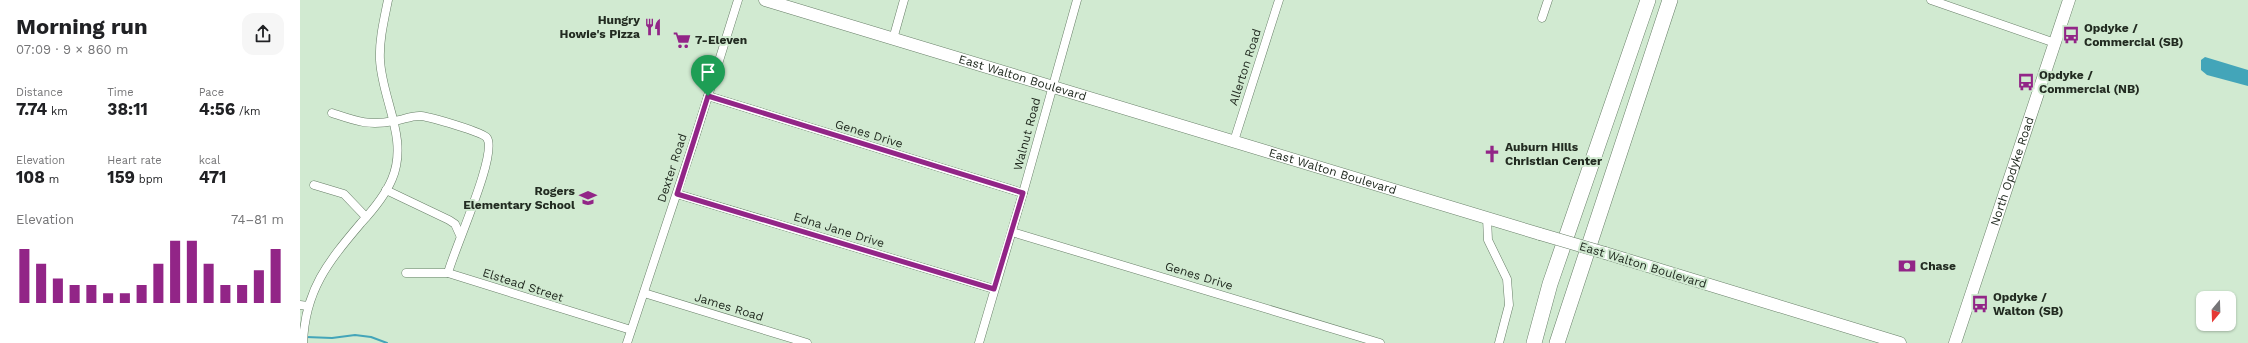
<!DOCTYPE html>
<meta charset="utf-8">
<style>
:root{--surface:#fff;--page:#f6f6f6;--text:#202124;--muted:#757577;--accent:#922587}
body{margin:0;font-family:"Work Sans",sans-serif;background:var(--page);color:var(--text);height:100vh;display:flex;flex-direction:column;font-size:15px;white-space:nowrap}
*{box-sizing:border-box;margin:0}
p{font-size:13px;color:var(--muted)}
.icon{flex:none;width:22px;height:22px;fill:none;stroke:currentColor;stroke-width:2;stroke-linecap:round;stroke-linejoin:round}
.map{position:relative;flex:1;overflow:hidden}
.drawer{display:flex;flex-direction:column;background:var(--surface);width:300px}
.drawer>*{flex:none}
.needle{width:26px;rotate:199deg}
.controls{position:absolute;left:1896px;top:291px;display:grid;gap:8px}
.controls a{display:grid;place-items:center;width:40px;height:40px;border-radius:8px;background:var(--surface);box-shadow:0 1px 3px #0004;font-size:20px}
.pin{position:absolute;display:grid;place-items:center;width:34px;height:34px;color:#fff;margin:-41px -17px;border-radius:50% 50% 50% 0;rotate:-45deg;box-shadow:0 0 4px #0007}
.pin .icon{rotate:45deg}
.round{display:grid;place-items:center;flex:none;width:42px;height:42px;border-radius:12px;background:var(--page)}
.head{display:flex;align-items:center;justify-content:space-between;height:68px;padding:0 16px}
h1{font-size:22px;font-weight:700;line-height:30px}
.stats{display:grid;grid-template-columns:repeat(3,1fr);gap:6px;height:68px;padding:4px 16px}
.stats div{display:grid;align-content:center}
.stats b{font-size:17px;font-weight:700}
.stats small{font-size:11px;font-weight:400}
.stats p{font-size:11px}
.chart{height:112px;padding:8px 16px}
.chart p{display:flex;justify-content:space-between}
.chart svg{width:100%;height:72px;margin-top:4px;stroke:var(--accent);stroke-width:6}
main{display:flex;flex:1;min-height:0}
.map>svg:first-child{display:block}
.water{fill:#43a5b9}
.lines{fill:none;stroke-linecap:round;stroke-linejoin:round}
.stream{stroke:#43a5b9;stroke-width:2}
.street-casing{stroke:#677e67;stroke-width:9}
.secondary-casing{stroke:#677e67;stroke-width:13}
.highway-casing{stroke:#677e67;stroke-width:16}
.street{stroke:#fff;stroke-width:8}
.secondary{stroke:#fff;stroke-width:12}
.highway{stroke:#fff;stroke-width:15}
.secondary-bridge-casing{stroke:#677e67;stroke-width:13;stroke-linecap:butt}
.secondary-bridge{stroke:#fff;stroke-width:12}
.route-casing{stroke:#fff;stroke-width:8}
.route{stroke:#922587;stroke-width:5}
.labels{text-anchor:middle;stroke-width:4;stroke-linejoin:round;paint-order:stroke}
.poi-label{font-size:12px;font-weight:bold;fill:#222b21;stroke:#d1ead1;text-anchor:start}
.street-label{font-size:12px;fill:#222b21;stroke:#d1ead1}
</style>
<main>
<section class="drawer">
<div class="head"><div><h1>Morning run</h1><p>07:09 · 9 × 860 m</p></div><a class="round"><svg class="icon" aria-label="share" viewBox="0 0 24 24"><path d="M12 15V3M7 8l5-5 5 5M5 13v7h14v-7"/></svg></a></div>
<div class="stats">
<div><p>Distance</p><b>7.74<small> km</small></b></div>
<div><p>Time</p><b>38:11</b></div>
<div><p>Pace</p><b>4:56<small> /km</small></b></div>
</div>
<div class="stats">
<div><p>Elevation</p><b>108<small> m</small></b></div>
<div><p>Heart rate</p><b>159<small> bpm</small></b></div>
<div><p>kcal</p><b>471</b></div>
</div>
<div class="chart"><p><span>Elevation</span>74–81 m</p>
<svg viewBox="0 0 160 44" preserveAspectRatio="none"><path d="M5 44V11M15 44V20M25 44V29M35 44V33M45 44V33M55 44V38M65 44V38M75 44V33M85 44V20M95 44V6M105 44V6M115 44V20M125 44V33M135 44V33M145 44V24M155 44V11"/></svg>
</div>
</section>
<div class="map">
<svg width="1948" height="343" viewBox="0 0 1948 343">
<rect width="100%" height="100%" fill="#d1ead1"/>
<polygon class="water" points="1905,57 1948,70 1948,86 1907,75 1901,70 1901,60"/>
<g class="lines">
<polyline class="stream" points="6,337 32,338 55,335 71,337 87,343"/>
<g class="street-casing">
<g id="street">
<polyline points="1631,0 1755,43"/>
<polyline points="1242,18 1248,0"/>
<polyline points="593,39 604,0"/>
<polyline points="408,96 723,193"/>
<path d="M32 113C56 121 68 126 94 121 103 120 112 115 121 116 130 117 183 132 187 138 198 154 154 249 148 273"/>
<polyline points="934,141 979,0"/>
<polyline points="14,185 44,194 66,217"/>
<polyline points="86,190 149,220 155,224 160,235"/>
<polyline points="377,194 694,289"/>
<polyline points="1187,218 1188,240 1207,279 1209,305 1199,343"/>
<polyline points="712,232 1080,343"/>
<polyline points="106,273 148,273 331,330"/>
<polyline points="344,293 507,343"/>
<polyline points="0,305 8,306"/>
<path d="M3 343C5 290 28 262 61 223 73 210 85 196 92 179 109 139 82 100 80 60 79 40 84 20 88 0"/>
<polyline points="327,343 393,144 438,0"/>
<polyline points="679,343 723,193 777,0"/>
</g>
</g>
<g class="secondary-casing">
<g id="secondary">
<path id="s1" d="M465 0 1240 234"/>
<polyline points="1305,253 1600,343"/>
<path id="s2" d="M1655 343 1769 0"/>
</g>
</g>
<g class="highway-casing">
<g id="highway">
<polyline points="1234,343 1250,284 1348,0"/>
<polyline points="1257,343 1370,0"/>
</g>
</g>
<use href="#street" class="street"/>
<use href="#secondary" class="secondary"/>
<use href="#highway" class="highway"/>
<g class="secondary-bridge-casing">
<polyline id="secondary-bridge" points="1240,234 1305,253"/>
</g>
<use href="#secondary-bridge" class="secondary-bridge"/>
</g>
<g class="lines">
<g class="route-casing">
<polygon id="route" points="408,96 723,193 694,289 377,194"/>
</g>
<use href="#route" class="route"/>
</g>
<defs>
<g id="restaurant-bare" transform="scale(1.38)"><path d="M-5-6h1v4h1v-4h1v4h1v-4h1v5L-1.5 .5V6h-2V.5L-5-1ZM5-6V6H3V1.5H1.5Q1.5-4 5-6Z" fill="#922587" stroke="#d1ead1" stroke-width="2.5" paint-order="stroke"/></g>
<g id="bus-bare" transform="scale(1.38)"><path d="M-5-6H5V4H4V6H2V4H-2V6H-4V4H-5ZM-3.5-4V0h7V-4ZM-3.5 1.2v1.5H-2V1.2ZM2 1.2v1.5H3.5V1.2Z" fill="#922587" stroke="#d1ead1" stroke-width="2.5" paint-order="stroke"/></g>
<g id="supermarket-bare" transform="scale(1.38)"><path d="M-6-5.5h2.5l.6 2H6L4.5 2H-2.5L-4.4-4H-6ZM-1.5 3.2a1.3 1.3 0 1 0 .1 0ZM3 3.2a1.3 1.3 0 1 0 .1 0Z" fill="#922587" stroke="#d1ead1" stroke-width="2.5" paint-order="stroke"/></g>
<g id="church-bare" transform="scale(1.38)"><path d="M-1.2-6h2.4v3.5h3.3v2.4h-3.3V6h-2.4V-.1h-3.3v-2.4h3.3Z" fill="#922587" stroke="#d1ead1" stroke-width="2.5" paint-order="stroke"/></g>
<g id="school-bare" transform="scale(1.38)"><path d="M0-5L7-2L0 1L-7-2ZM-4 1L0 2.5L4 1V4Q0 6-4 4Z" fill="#922587" stroke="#d1ead1" stroke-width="2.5" paint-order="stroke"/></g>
<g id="bank-bare" transform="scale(1.38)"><path d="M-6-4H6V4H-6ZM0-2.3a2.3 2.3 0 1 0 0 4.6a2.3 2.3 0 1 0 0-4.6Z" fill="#922587" stroke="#d1ead1" stroke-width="2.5" paint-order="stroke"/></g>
</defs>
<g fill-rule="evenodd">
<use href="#restaurant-bare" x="353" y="27"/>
<use href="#bus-bare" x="1771" y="35"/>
<use href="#supermarket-bare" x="382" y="40"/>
<use href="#bus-bare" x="1726" y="82"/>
<use href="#church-bare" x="1192" y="154"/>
<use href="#school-bare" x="288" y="198"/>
<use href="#bank-bare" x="1607" y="266"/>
<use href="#bus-bare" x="1680" y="304"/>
</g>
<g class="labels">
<g class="poi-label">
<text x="340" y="24" text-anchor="end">Hungry<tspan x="340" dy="14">Howie's Pizza</tspan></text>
<text x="1784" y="32">Opdyke /<tspan x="1784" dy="14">Commercial (SB)</tspan></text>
<text x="395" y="44">7-Eleven</text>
<text x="1739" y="79">Opdyke /<tspan x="1739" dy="14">Commercial (NB)</tspan></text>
<text x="1205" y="151">Auburn Hills<tspan x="1205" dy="14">Christian Center</tspan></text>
<text x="275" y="195" text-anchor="end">Rogers<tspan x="275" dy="14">Elementary School</tspan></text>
<text x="1620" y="270">Chase</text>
<text x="1693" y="301">Opdyke /<tspan x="1693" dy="14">Walton (SB)</tspan></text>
</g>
<g class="street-label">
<text transform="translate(945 67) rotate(-72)" y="4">Allerton Road</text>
<text dy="4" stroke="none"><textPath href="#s1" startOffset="269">East Walton Boulevard</textPath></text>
<text transform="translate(569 134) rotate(17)" y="4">Genes Drive</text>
<text transform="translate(727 134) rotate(-75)" y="4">Walnut Road</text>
<text transform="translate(372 168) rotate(-72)" y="4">Dexter Road</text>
<text dy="4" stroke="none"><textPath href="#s1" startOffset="593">East Walton Boulevard</textPath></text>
<text dy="4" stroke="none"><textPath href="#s2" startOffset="181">North Opdyke Road</textPath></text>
<text transform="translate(539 230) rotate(17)" y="4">Edna Jane Drive</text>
<text transform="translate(1343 265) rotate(17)" y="4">East Walton Boulevard</text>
<text transform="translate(899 276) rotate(17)" y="4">Genes Drive</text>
<text transform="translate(223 285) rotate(18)" y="4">Elstead Street</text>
<text transform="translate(429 307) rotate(17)" y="4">James Road</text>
</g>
</g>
</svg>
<div class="controls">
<a><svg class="needle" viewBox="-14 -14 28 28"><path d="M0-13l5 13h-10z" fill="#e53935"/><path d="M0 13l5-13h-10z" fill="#757577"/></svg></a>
</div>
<div class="pin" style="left:408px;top:96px;background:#1e9e55"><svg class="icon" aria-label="arrive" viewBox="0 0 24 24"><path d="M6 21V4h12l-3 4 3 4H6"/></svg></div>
</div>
</main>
